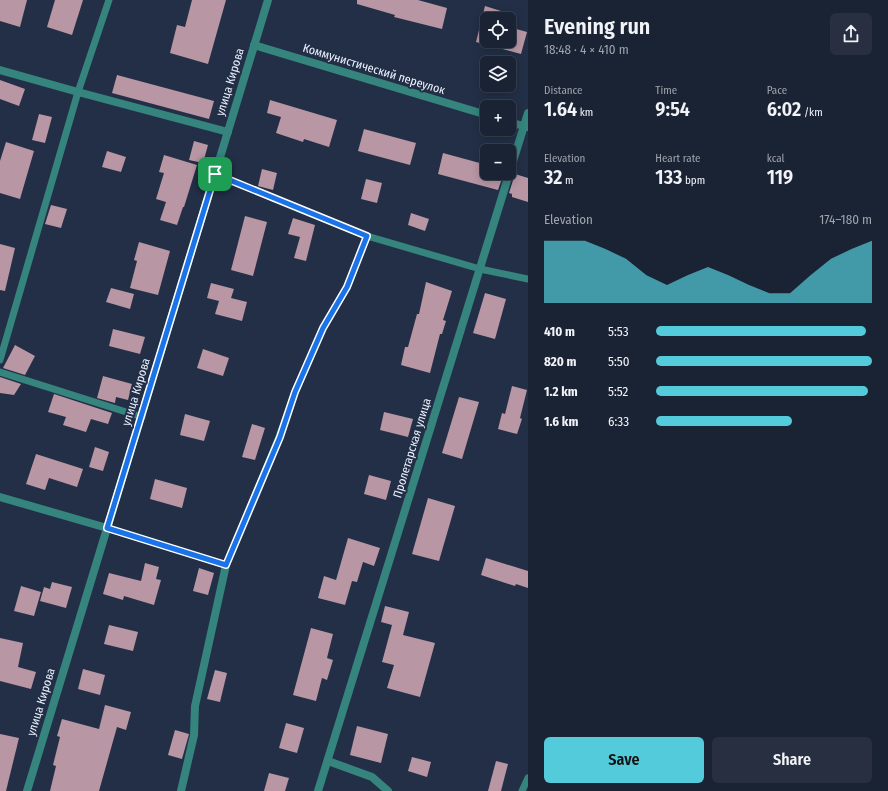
<!DOCTYPE html>
<meta charset="utf-8">
<style>
:root{--surface:#1a2334;--page:#272f40;--text:#f1f3f6;--muted:#9fa4ac;--line:#38404f;--accent:#53cbda}
body{margin:0;font-family:"Fira Sans Condensed",sans-serif;background:var(--page);color:var(--text);height:100vh;display:flex;flex-direction:column;font-size:15px;white-space:nowrap}
*{box-sizing:border-box;margin:0}
p{font-size:13px;color:var(--muted)}
.icon{flex:none;width:22px;height:22px;fill:none;stroke:currentColor;stroke-width:2;stroke-linecap:round;stroke-linejoin:round}
.map{position:relative;flex:1;overflow:hidden}
.sheet{display:flex;flex-direction:column;background:var(--surface);width:360px}
.sheet>*{flex:none}
.controls{position:absolute;left:480px;top:12px;display:grid;gap:8px}
.controls a{display:grid;place-items:center;width:36px;height:36px;border-radius:6px;background:var(--surface);box-shadow:0 2px 10px #0003,0 0 0 1px var(--line);font-size:20px}
.pin{position:absolute;display:grid;place-items:center;width:34px;height:34px;color:#fff;margin:-17px;border-radius:8px;box-shadow:0 2px 6px #0006}
.round{display:grid;place-items:center;flex:none;width:42px;height:42px;border-radius:6px;background:var(--page)}
.summary{display:flex;align-items:center;justify-content:space-between;height:68px;padding:0 16px}
h1{font-size:22px;font-weight:600;line-height:30px}
.metrics{display:grid;grid-template-columns:repeat(3,1fr);gap:6px;height:68px;padding:4px 16px}
.metrics div{display:grid;align-content:center}
.metrics b{font-size:20px;font-weight:600}
.metrics small{font-size:11px;font-weight:400}
.metrics p{font-size:11px}
.chart{height:112px;padding:8px 16px}
.chart p{display:flex;justify-content:space-between}
.chart svg{width:100%;height:72px;margin-top:4px;fill:var(--accent);opacity:.7}
.primary-button{display:flex;gap:8px;margin-top:auto;padding:8px 16px}
.primary-button a{flex:1;height:46px;border-radius:6px;background:var(--accent);color:#111;font-size:16px;font-weight:600;line-height:46px;text-align:center}
.primary-button a+a{background:var(--page);color:var(--text)}
ul{padding:0 16px;list-style:none;font-size:13px}
li{display:grid;grid-template-columns:64px 48px 1fr;align-items:center;height:30px}
li i{height:10px;border-radius:5px;background:var(--accent)}
main{display:flex;flex:1;min-height:0}
.map>svg:first-child{display:block}
.building{fill:#b896a4}
.lines{fill:none;stroke-linecap:round;stroke-linejoin:round}
.lane{stroke:#35847e;stroke-width:7}
.street{stroke:#35847e;stroke-width:8}
.route-casing{stroke:#fff;stroke-width:8}
.route{stroke:#1a73e8;stroke-width:5}
.labels{text-anchor:middle;stroke-width:4;stroke-linejoin:round;paint-order:stroke}
.street-label{font-size:12px;fill:#ecf2ff;stroke:#222f46}
</style>
<main>
<div class="map">
<svg width="528" height="791" viewBox="0 0 528 791">
<rect width="100%" height="100%" fill="#222f46"/>
<g class="building">
<polygon points="0,0 27,0 20,27 0,21"/>
<polygon points="55,0 83,0 72,35 47,27"/>
<polygon points="192,0 226,0 208,64 170,53 177,25 185,27"/>
<polygon points="357,0 418,0 447,8 442,29 394,17 395,15 357,4"/>
<polygon points="485,6 501,11 499,19 487,19 487,41 509,41 509,27 527,32 521,54 476,42"/>
<polygon points="117,75 214,101 209,119 112,93"/>
<polygon points="0,80 25,89 19,106 0,99"/>
<polygon points="270,100 337,120 329,147 304,139 303,142 276,133 281,117 267,113"/>
<polygon points="39,114 52,117 45,143 32,140"/>
<polygon points="364,129 416,143 410,165 358,151"/>
<polygon points="194,141 208,145 203,163 189,160"/>
<polygon points="6,142 34,151 20,199 0,193 0,161"/>
<polygon points="107,151 126,157 121,172 102,167"/>
<polygon points="443,153 487,165 487,173 504,173 498,190 438,174"/>
<polygon points="164,155 197,165 184,207 183,207 177,225 160,220 166,202 156,199 164,173 159,172"/>
<polygon points="262,169 277,173 273,190 258,186"/>
<polygon points="515,174 528,178 528,202 512,197 512,194 509,193"/>
<polygon points="366,179 382,183 377,203 361,199"/>
<polygon points="51,205 67,209 61,228 45,224"/>
<polygon points="411,213 429,219 425,231 408,225"/>
<polygon points="245,216 267,222 253,276 231,270"/>
<polygon points="293,218 315,225 306,261 294,258 300,237 288,234"/>
<polygon points="139,242 170,251 158,295 130,288 137,261 134,260"/>
<polygon points="0,244 15,248 5,291 0,290"/>
<polygon points="426,282 452,291 443,320 446,321 442,334 440,334 430,373 401,365 405,347 408,347 417,314 419,314"/>
<polygon points="211,283 234,289 231,298 247,302 242,321 215,314 219,301 207,298"/>
<polygon points="111,288 134,294 130,309 106,302"/>
<polygon points="485,293 506,299 495,339 473,333"/>
<polygon points="113,329 145,337 140,354 109,346"/>
<polygon points="15,345 35,356 25,375 3,368"/>
<polygon points="203,349 229,358 223,376 197,368"/>
<polygon points="103,376 132,384 128,400 116,397 115,403 97,398"/>
<polygon points="0,377 21,384 14,395 0,393"/>
<polygon points="512,386 527,390 520,418 522,419 517,434 498,429 502,413 505,414"/>
<polygon points="54,394 112,413 108,424 91,419 86,432 63,425 66,417 48,412"/>
<polygon points="459,397 479,402 462,459 442,453"/>
<polygon points="384,412 413,419 408,437 380,430"/>
<polygon points="185,414 210,421 204,441 180,435"/>
<polygon points="252,424 265,428 255,460 242,457"/>
<polygon points="95,447 109,452 103,471 89,467"/>
<polygon points="36,454 83,469 77,487 49,478 45,490 26,484"/>
<polygon points="369,475 391,481 386,500 364,494"/>
<polygon points="155,479 187,488 182,508 150,499"/>
<polygon points="428,498 455,506 439,561 412,554"/>
<polygon points="348,538 380,548 374,566 363,562 357,582 352,581 345,605 318,598 324,576 336,580"/>
<polygon points="486,558 528,571 528,588 516,584 515,586 481,575"/>
<polygon points="145,563 159,567 156,579 161,580 154,605 124,596 123,600 103,594 109,573 141,581"/>
<polygon points="199,568 214,573 208,595 193,591"/>
<polygon points="52,582 72,587 66,608 40,601 44,587 50,589"/>
<polygon points="21,586 41,592 34,616 14,611"/>
<polygon points="385,606 409,612 403,635 435,643 420,697 387,688 394,665 382,662 392,625 381,622"/>
<polygon points="109,625 138,632 133,651 104,644"/>
<polygon points="311,628 333,634 327,658 333,660 327,680 322,678 316,701 293,695"/>
<polygon points="0,638 23,643 18,667 36,672 31,689 0,681"/>
<polygon points="83,669 105,675 100,695 78,689"/>
<polygon points="215,670 227,673 220,702 207,699"/>
<polygon points="105,705 131,712 126,730 117,727 99,791 50,791 56,766 53,765 60,737 57,736 62,719 99,729"/>
<polygon points="286,723 304,728 297,753 279,748"/>
<polygon points="357,726 388,734 381,763 350,755"/>
<polygon points="175,730 189,734 182,759 168,755"/>
<polygon points="0,734 19,738 6,791 0,791"/>
<polygon points="412,757 431,762 427,777 408,771"/>
<polygon points="496,761 508,764 501,791 488,791"/>
<polygon points="269,773 289,778 285,791 264,791"/>
</g>
<g class="lines">
<g class="lane">
<polyline points="215,174 367,236 480,269 528,279"/>
<polyline points="0,360 78,92 109,0"/>
<polyline points="0,372 142,417"/>
<polyline points="107,528 226,565 279,437 295,392 323,328 347,287 367,236"/>
<polyline points="522,791 528,778"/>
</g>
<g class="street">
<polyline points="254,45 487,115"/>
<polyline points="0,70 78,92 228,132"/>
<polyline points="509,122 527,127"/>
<polyline points="0,497 107,528"/>
<polyline points="328,761 372,777 388,791"/>
<polyline points="27,791 268,0"/>
<polyline points="181,791 194,735 195,706 226,565"/>
<polyline points="318,791 528,113"/>
</g>
</g>
<g class="lines">
<g class="route-casing">
<polygon id="route" points="215,174 367,236 347,287 323,328 295,392 280,437 226,565 107,528"/>
</g>
<use href="#route" class="route"/>
</g>
<g class="labels">
<g class="street-label">
<text transform="translate(374 69) rotate(17)" y="4">Коммунистический переулок</text>
<text transform="translate(230 82) rotate(-73)" y="4">улица Кирова</text>
<text transform="translate(136 392) rotate(-73)" y="4">улица Кирова</text>
<text transform="translate(412 448) rotate(-73)" y="4">Пролетарская улица</text>
<text transform="translate(41 702) rotate(-73)" y="4">улица Кирова</text>
</g>
</g>
</svg>
<div class="controls">
<a><svg class="icon" aria-label="locate" viewBox="0 0 24 24"><circle cx="12" cy="12" r="6"/><path d="M12 2v4M12 18v4M2 12h4M18 12h4"/></svg></a>
<a><svg class="icon" aria-label="layers" viewBox="0 0 24 24"><path d="M12 4l9 5-9 5-9-5zM3 14l9 5 9-5"/></svg></a>
<a>+</a>
<a>−</a>
</div>
<div class="pin" style="left:215px;top:174px;background:#1e9e55"><svg class="icon" aria-label="arrive" viewBox="0 0 24 24"><path d="M6 21V4h12l-3 4 3 4H6"/></svg></div>
</div>
<section class="sheet">
<div class="summary"><div><h1>Evening run</h1><p>18:48 · 4 × 410 m</p></div><a class="round"><svg class="icon" aria-label="share" viewBox="0 0 24 24"><path d="M12 15V3M7 8l5-5 5 5M5 13v7h14v-7"/></svg></a></div>
<div class="metrics">
<div><p>Distance</p><b>1.64<small> km</small></b></div>
<div><p>Time</p><b>9:54</b></div>
<div><p>Pace</p><b>6:02<small> /km</small></b></div>
</div>
<div class="metrics">
<div><p>Elevation</p><b>32<small> m</small></b></div>
<div><p>Heart rate</p><b>133<small> bpm</small></b></div>
<div><p>kcal</p><b>119</b></div>
</div>
<div class="chart"><p><span>Elevation</span>174–180 m</p>
<svg viewBox="0 0 160 44" preserveAspectRatio="none"><path d="M0 44V6L10 6L20 6L30 11L40 17L50 27L60 33L70 27L80 22L90 27L100 33L110 38L120 38L130 27L140 17L150 11L160 6V44z"/></svg>
</div>
<ul>
<li><b>410 m</b>5:53<i style="width:97%"></i></li>
<li><b>820 m</b>5:50<i style="width:100%"></i></li>
<li><b>1.2 km</b>5:52<i style="width:98%"></i></li>
<li><b>1.6 km</b>6:33<i style="width:63%"></i></li>
</ul>
<div class="primary-button"><a>Save</a><a>Share</a></div>
</section>
</main>
